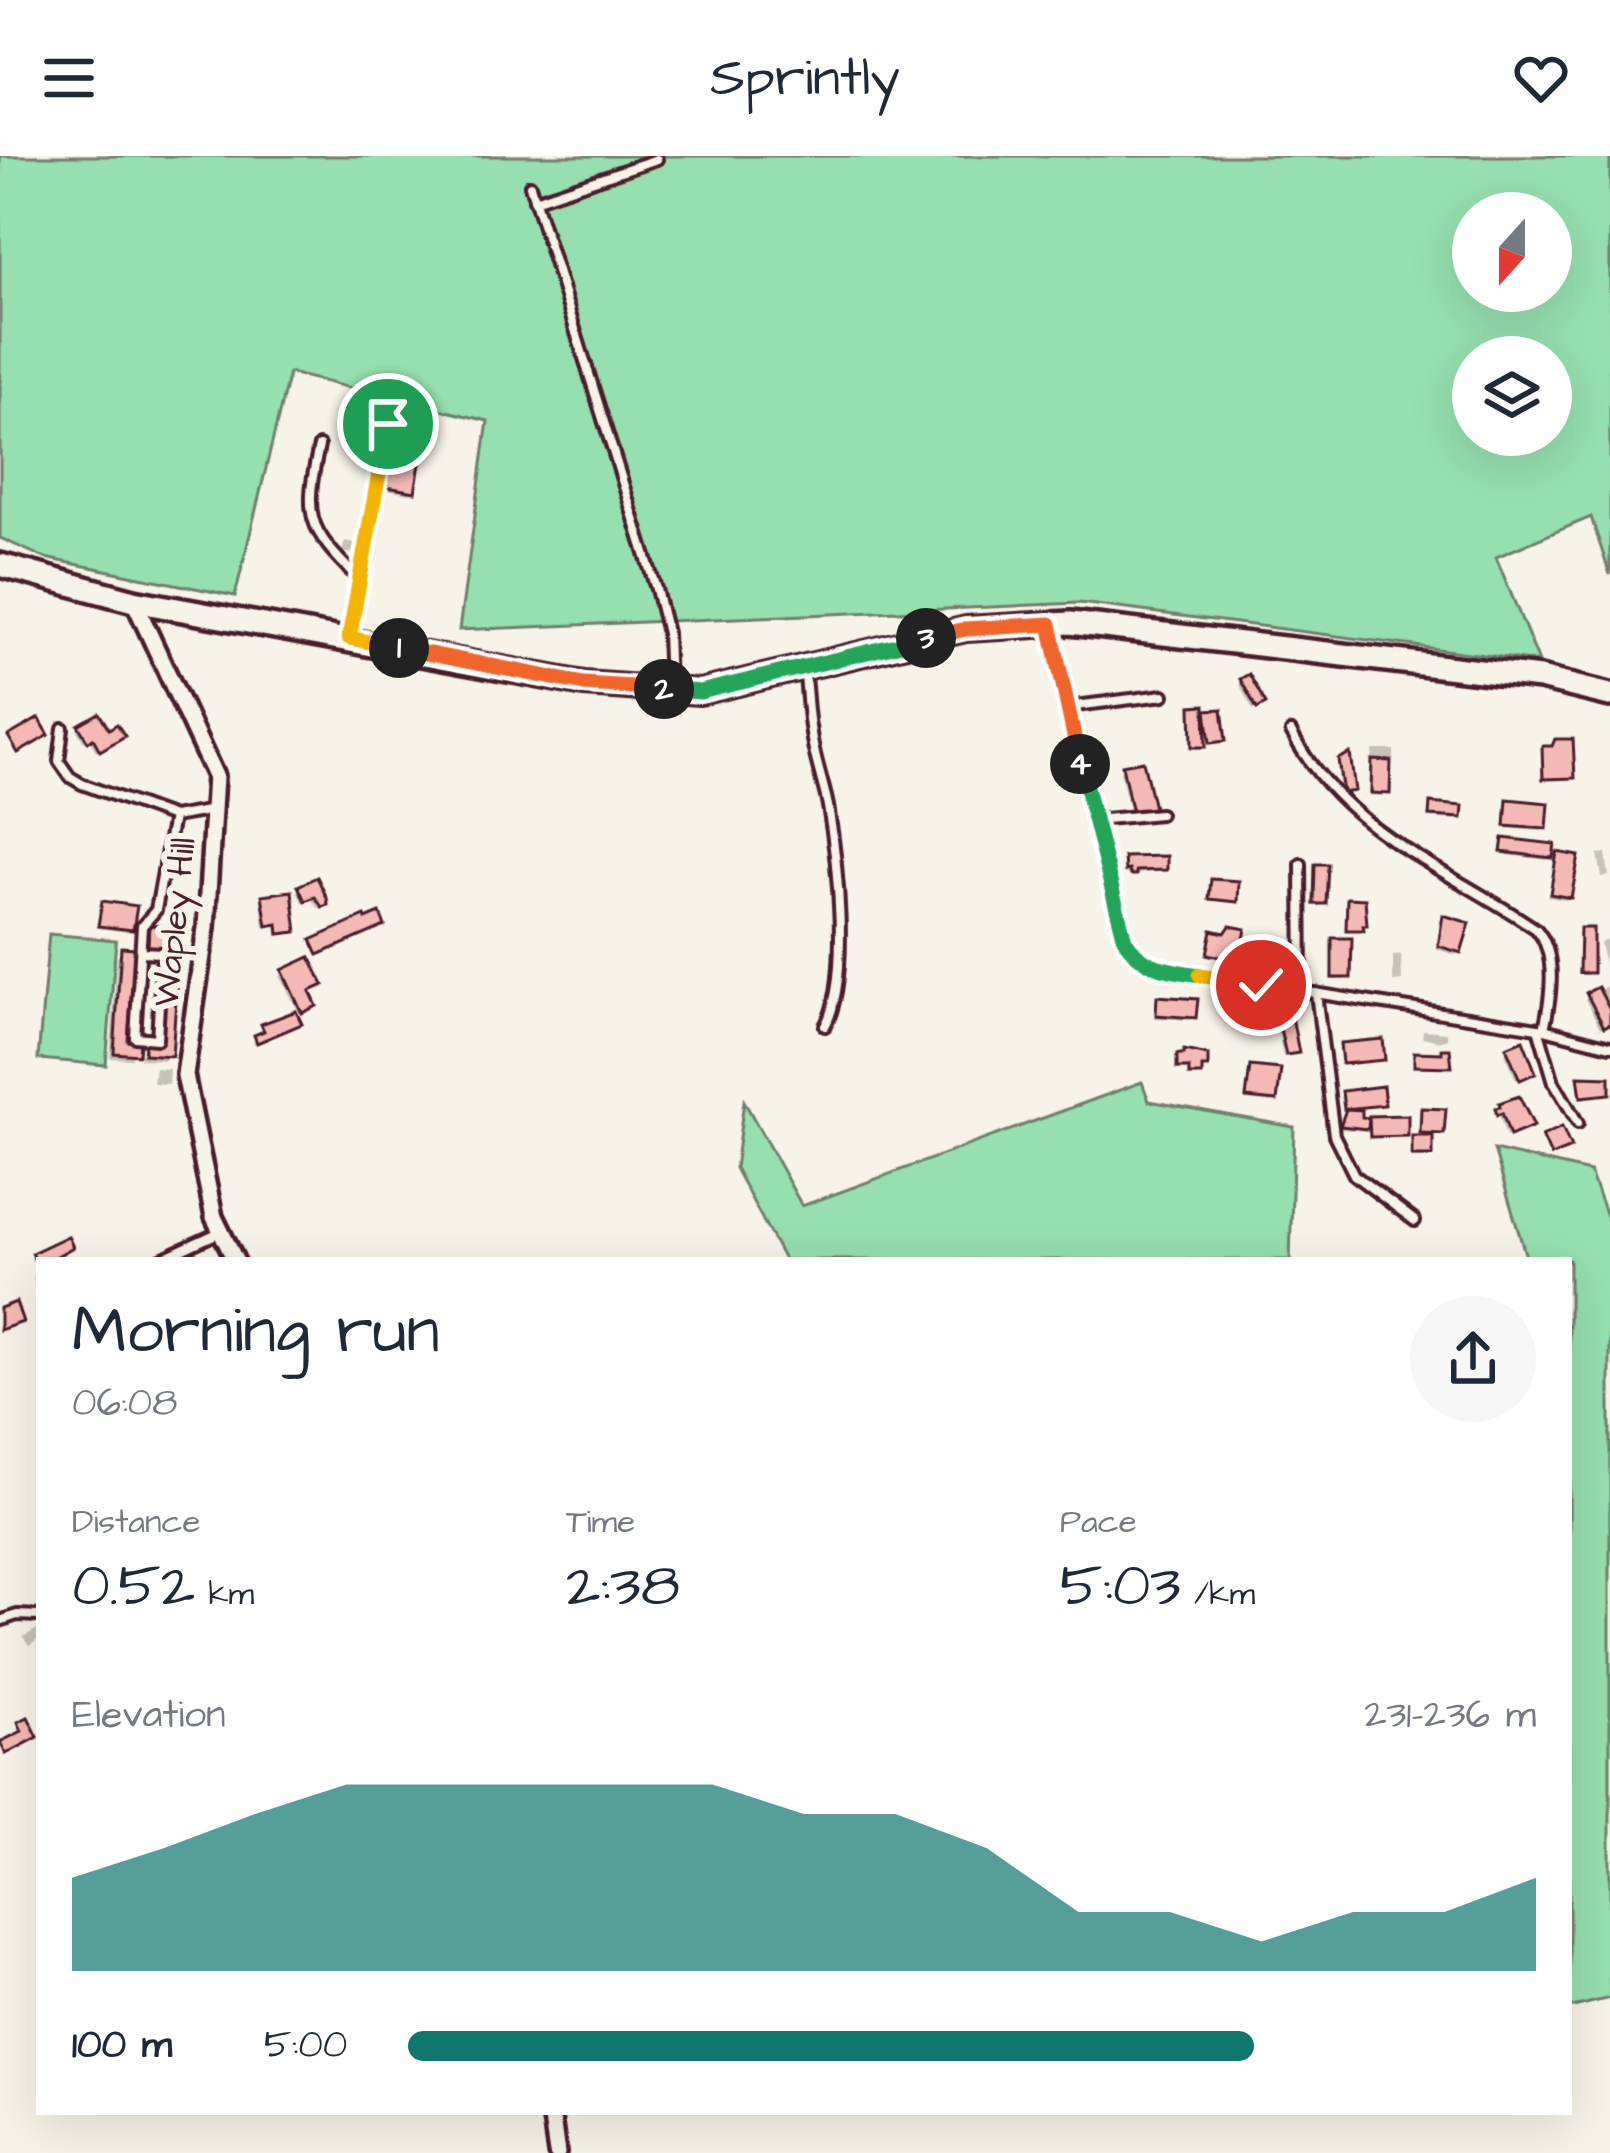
<!DOCTYPE html>
<meta charset="utf-8">
<style>
:root{--surface:#fff;--page:#f6f6f7;--text:#1f2937;--muted:#747a83;--accent:#0f766e}
body{margin:0;font-family:"Architects Daughter",sans-serif;background:var(--page);color:var(--text);height:100vh;display:flex;flex-direction:column;font-size:45px;white-space:nowrap}
*{box-sizing:border-box;margin:0}
p{font-size:39px;color:var(--muted)}
.icon{flex:none;width:66px;height:66px;fill:none;stroke:currentColor;stroke-width:2;stroke-linecap:round;stroke-linejoin:round}
.map{position:relative;flex:1;overflow:hidden}
.side{position:absolute;left:36px;top:1101px;width:1536px;height:858px;display:flex;flex-direction:column;background:var(--surface);border-radius:0px;box-shadow:0 12px 48px #0002}
.side>*{flex:none}
.needle{width:78px;rotate:201deg}
.buttons{position:absolute;left:1452px;top:36px;display:grid;gap:24px}
.buttons a{display:grid;place-items:center;width:120px;height:120px;border-radius:50%;background:var(--surface);box-shadow:0 12px 48px #0002;font-size:60px}
.pin{position:absolute;display:grid;place-items:center;width:102px;height:102px;color:#fff;margin:-51px;border:6px solid #fff;border-radius:50%;box-shadow:0 3px 12px #0007}
.km{position:absolute;width:60px;height:60px;margin:-30px;border-radius:50%;background:#222;color:#fff;font-size:33px;line-height:60px;text-align:center}
.round{display:grid;place-items:center;flex:none;width:126px;height:126px;border-radius:63px;background:var(--page)}
.head{display:flex;align-items:center;justify-content:space-between;height:204px;padding:0 36px}
h1{font-size:66px;font-weight:600;line-height:90px}
.metrics{display:grid;grid-template-columns:repeat(3,1fr);gap:18px;height:204px;padding:12px 36px}
.metrics div{display:grid;align-content:center}
.metrics b{font-size:60px;font-weight:600}
.metrics small{font-size:33px;font-weight:400}
.metrics p{font-size:33px}
.chart{height:336px;padding:24px 36px}
.chart p{display:flex;justify-content:space-between}
.chart svg{width:100%;height:216px;margin-top:12px;fill:var(--accent);opacity:.7}
ul{padding:0 36px;list-style:none;font-size:39px}
li{display:grid;grid-template-columns:192px 144px 1fr;align-items:center;height:90px}
li i{height:30px;border-radius:15px;background:var(--accent)}
header{display:flex;justify-content:space-between;align-items:center;height:156px;padding:0 36px;background:var(--surface);font-size:54px;font-weight:600}
.map>svg:first-child{display:block}
.green{fill:#96dfae;stroke:#707f6c;stroke-width:3;fill-rule:evenodd}
.shadow{fill:#0003}
.building{fill:#f5b9b5;stroke:#4a1f2b;stroke-width:3}
.lines{fill:none;stroke-linecap:round;stroke-linejoin:round}
.service-casing{stroke:#4a1f2b;stroke-width:16}
.minor-casing{stroke:#4a1f2b;stroke-width:24}
.secondary-casing{stroke:#4a1f2b;stroke-width:30}
.service{stroke:#f7f3e8;stroke-width:8}
.minor{stroke:#f7f3e8;stroke-width:15}
.secondary{stroke:#f7f3e8;stroke-width:21}
.split-1-casing{stroke:#fff;stroke-width:24}
.split-2-casing{stroke:#fff;stroke-width:24}
.split-3-casing{stroke:#fff;stroke-width:24}
.split-4-casing{stroke:#fff;stroke-width:24}
.split-5-casing{stroke:#fff;stroke-width:24}
.split-6-casing{stroke:#fff;stroke-width:24}
.split-1{stroke:#f5b400;stroke-width:15}
.split-2{stroke:#f0652b;stroke-width:15}
.split-3{stroke:#22a559;stroke-width:15}
.split-4{stroke:#f0652b;stroke-width:15}
.split-5{stroke:#22a559;stroke-width:15}
.split-6{stroke:#f5b400;stroke-width:15}
.labels{text-anchor:middle;stroke-width:12;stroke-linejoin:round;paint-order:stroke}
.street-label{font-size:36px;fill:#4a1f2b;stroke:#f7f3e8}
</style>
<header><svg class="icon" aria-label="menu" viewBox="0 0 24 24"><path d="M4 6h16M4 12h16M4 18h16"/></svg>Sprintly<svg class="icon" aria-label="heart" viewBox="0 0 24 24"><path d="M12 20l-8-8c-3-5 5-10 8-4 3-6 11-1 8 4z"/></svg></header>
<div class="map">
<svg width="1610" height="1997" viewBox="0 0 1610 1997">
<rect width="100%" height="100%" fill="#f7f3e8"/>
<filter id="ink" filterUnits="userSpaceOnUse"><feTurbulence type="fractalNoise" baseFrequency=".00833" numOctaves="2"/><feDisplacementMap in="SourceGraphic" scale="24" xChannelSelector="R" yChannelSelector="G"/><feConvolveMatrix kernelMatrix="1 2 1 2 8 2 1 2 1" color-interpolation-filters="sRGB"/></filter>
<g filter="url(#ink)">
<g class="green">
<path d="M0 0H1610V419L1591 361 1496 401 1539 506 1080 447 459 474 488 265 289 217 235 440 45 402 0 382ZM1473 57H1551V135H1473ZM1473 201H1551V279H1473Z"/>
<polygon points="49,778 116,784 106,909 38,903"/>
<polygon points="1142,926 1149,945 1294,971 1290,1104 784,1104 735,1012 744,945 802,1050"/>
<polygon points="1494,994 1590,1016 1610,1071 1610,1842 1569,1852 1569,1104 1527,1104"/>
</g>
<g class="shadow">
<polygon points="393,306 412,335 409,338 386,334"/>
<polygon points="345,385 355,387 353,398 342,396"/>
<polygon points="1242,526 1260,550 1253,554 1239,529"/>
<polygon points="1192,553 1202,563 1208,557 1223,584 1220,587 1208,588 1207,585 1199,593 1190,593"/>
<polygon points="80,572 107,577 118,583 96,595 89,583 84,586 77,575"/>
<polygon points="1543,593 1572,620 1569,624 1541,625"/>
<polygon points="1373,594 1394,594 1394,604 1388,604 1384,640 1369,639 1370,610 1377,604 1372,604"/>
<polygon points="1344,601 1352,634 1340,638 1337,609"/>
<polygon points="1123,612 1150,651 1147,655 1130,659 1120,615"/>
<polygon points="1508,647 1544,672 1541,675 1503,672"/>
<polygon points="1431,650 1460,661 1456,664 1427,662"/>
<polygon points="1504,685 1550,701 1547,704 1499,698"/>
<polygon points="1606,697 1609,720 1602,722 1598,698"/>
<polygon points="1558,699 1568,741 1565,744 1548,741"/>
<polygon points="1126,704 1164,713 1130,720 1123,717"/>
<polygon points="1316,711 1323,747 1320,750 1312,750"/>
<polygon points="315,725 324,748 318,752 311,742 302,746 297,735"/>
<polygon points="1212,726 1235,744 1208,745"/>
<polygon points="264,742 294,775 291,778 277,780 276,770 264,771 261,745"/>
<polygon points="103,748 130,773 127,776 97,772"/>
<polygon points="1444,762 1459,796 1456,799 1436,793"/>
<polygon points="150,772 178,774 169,899 163,904 140,903 146,891 156,891 163,796 144,795 145,778"/>
<polygon points="1581,775 1590,816 1587,819 1577,819"/>
<polygon points="1213,777 1237,803 1234,806 1205,800"/>
<polygon points="1610,782 1610,814 1606,815 1600,787"/>
<polygon points="1334,785 1348,821 1345,824 1330,824"/>
<polygon points="122,794 125,888 136,897 131,903 110,902 117,800"/>
<polygon points="1401,799 1402,825 1393,826 1393,800"/>
<polygon points="283,817 307,836 310,852 295,859 295,871 254,888 253,885 262,879 262,870 299,857 280,820"/>
<polygon points="1610,828 1610,841 1602,844 1610,866 1600,872 1585,843"/>
<polygon points="1158,843 1194,861 1190,864 1154,862"/>
<polygon points="1263,865 1262,872 1234,873 1235,866"/>
<polygon points="1280,867 1296,896 1293,899 1283,901 1277,870"/>
<polygon points="1423,874 1447,876 1447,882 1441,885 1422,881"/>
<polygon points="1342,890 1382,903 1340,909"/>
<polygon points="1508,894 1529,919 1516,924 1505,897"/>
<polygon points="1416,899 1449,910 1412,912"/>
<polygon points="1178,901 1205,910 1196,921 1187,921 1187,914 1175,914"/>
<polygon points="155,912 169,913 168,928 153,927"/>
<polygon points="1251,913 1274,944 1271,947 1245,944"/>
<polygon points="1579,923 1609,937 1579,943"/>
<polygon points="1343,938 1382,948 1359,953 1358,964 1405,962 1405,979 1368,983 1368,975 1339,973 1344,958 1340,941"/>
<polygon points="1517,944 1527,972 1506,981 1499,959 1493,958"/>
<polygon points="1423,955 1442,977 1430,979 1427,1002 1410,1002 1411,986 1418,983"/>
<polygon points="34,1100 47,1104 39,1104 39,1138 33,1124 39,1120 31,1102"/>
<polygon points="39,1472 39,1483 29,1490 23,1481"/>
</g>
<g class="building">
<polygon points="392,303 420,308 415,336 387,331"/>
<polygon points="1249,518 1266,548 1257,553 1240,523"/>
<polygon points="1205,549 1206,591 1192,591 1191,550"/>
<polygon points="1222,553 1226,585 1210,587 1206,554"/>
<polygon points="99,557 109,573 117,568 125,580 100,595 93,582 88,586 78,569"/>
<polygon points="39,562 49,579 18,597 8,580"/>
<polygon points="1555,583 1573,583 1575,622 1543,623 1542,590 1552,590"/>
<polygon points="1350,597 1355,635 1343,637 1338,603"/>
<polygon points="1372,604 1391,605 1390,638 1371,637"/>
<polygon points="1143,605 1154,652 1132,657 1122,609"/>
<polygon points="1507,643 1549,647 1547,673 1505,670"/>
<polygon points="1430,647 1463,650 1462,662 1429,660"/>
<polygon points="1503,682 1555,688 1553,702 1501,696"/>
<polygon points="1557,696 1579,700 1571,742 1550,738"/>
<polygon points="1167,700 1167,714 1136,715 1136,719 1130,719 1129,714 1125,715 1124,701"/>
<polygon points="1315,708 1328,708 1326,748 1314,748"/>
<polygon points="317,721 327,742 328,749 322,751 315,741 305,745 298,730"/>
<polygon points="1211,723 1239,725 1238,746 1209,743"/>
<polygon points="292,735 297,776 279,778 278,768 267,770 262,739"/>
<polygon points="1347,742 1365,743 1367,769 1363,769 1364,774 1346,774"/>
<polygon points="102,745 137,750 133,774 98,770"/>
<polygon points="380,757 385,770 318,799 311,784 365,760 366,763"/>
<polygon points="1443,759 1470,767 1461,797 1438,790"/>
<polygon points="149,769 181,772 172,900 144,898 145,888 160,889 167,792 148,790"/>
<polygon points="1230,770 1246,773 1240,805 1207,798 1212,774 1225,777"/>
<polygon points="1580,772 1593,772 1593,817 1579,817"/>
<polygon points="1332,782 1352,782 1351,822 1332,822"/>
<polygon points="121,791 135,792 128,885 140,886 139,899 114,897"/>
<polygon points="310,801 324,829 310,835 317,850 302,857 282,814"/>
<polygon points="1598,831 1610,854 1610,868 1604,871 1586,837"/>
<polygon points="1157,840 1198,843 1196,862 1156,859"/>
<polygon points="296,855 302,868 257,887 254,879 264,875 261,868"/>
<polygon points="1292,861 1299,897 1286,899 1278,864"/>
<polygon points="1383,883 1385,904 1342,908 1340,887"/>
<polygon points="1523,884 1536,917 1520,924 1506,891"/>
<polygon points="1442,893 1450,893 1452,911 1414,910 1414,896 1442,897"/>
<polygon points="1184,894 1208,899 1208,911 1202,911 1202,919 1189,919 1189,912 1177,912 1177,898 1184,898"/>
<polygon points="1250,910 1281,913 1277,945 1246,942"/>
<polygon points="1578,920 1610,921 1610,938 1581,941"/>
<polygon points="1383,930 1385,949 1344,953 1342,935"/>
<polygon points="1519,940 1534,970 1510,980 1502,957 1497,959 1495,952 1500,951 1499,947"/>
<polygon points="1421,952 1446,953 1444,978 1420,977"/>
<polygon points="1346,953 1362,954 1362,961 1369,962 1368,973 1340,970"/>
<polygon points="1408,959 1408,980 1370,981 1369,960"/>
<polygon points="1562,971 1571,992 1551,1000 1542,980"/>
<rect x="1412" y="980" width="21" height="20"/>
<polygon points="68,1080 73,1091 50,1104 39,1104 39,1112 32,1097"/>
<polygon points="16,1146 23,1166 0,1174 0,1152"/>
<polygon points="28,1561 38,1581 6,1598 0,1586 22,1575 18,1566"/>
</g>
<g class="lines">
<g class="service-casing">
<g id="service">
<polyline points="530,29 656,433 667,477 669,529"/>
<polyline points="534,44 657,3"/>
<path d="M319 290C304 359 306 372 358 422"/>
<polyline points="1050,470 1077,597 1125,785 1135,801 1161,813 1544,873 1610,890"/>
<polyline points="349,480 388,268"/>
<path d="M804 512C807 534 807 556 811 577 814 602 823 625 828 650 837 702 851 824 825 870"/>
<polyline points="1067,551 1164,539"/>
<polyline points="63,572 59,605 70,621 82,628 173,661 214,654"/>
<path d="M1291 576C1344 676 1446 712 1536 773 1558 797 1551 842 1544 873"/>
<polyline points="1094,664 1160,658"/>
<polyline points="1301,708 1302,835"/>
<polyline points="141,796 162,797 157,883 135,881 142,770 156,754 173,661"/>
<polyline points="1316,837 1334,979 1354,1019 1415,1065"/>
<polyline points="1538,872 1554,926 1578,967"/>
<polyline points="159,1104 220,1076"/>
<polyline points="0,1465 17,1459 39,1460"/>
</g>
</g>
<g class="minor-casing">
<g id="minor">
<polyline points="134,445 215,620 206,772 185,919 214,1061 235,1104"/>
<polyline points="551,1956 557,1997"/>
</g>
</g>
<g class="secondary-casing">
<polyline id="secondary" points="0,409 134,445 584,528 700,536 966,473 1070,467 1540,522 1610,539"/>
</g>
<use href="#service" class="service"/>
<use href="#minor" class="minor"/>
<use href="#secondary" class="secondary"/>
</g>
</g>
<g class="lines" filter="url(#ink)">
<g class="split-1-casing">
<polyline id="split-1" points="388,268 349,482 399,492"/>
</g>
<g class="split-2-casing">
<polyline id="split-2" points="399,492 584,528 664,533"/>
</g>
<g class="split-3-casing">
<polyline id="split-3" points="664,533 700,536 926,482"/>
</g>
<g class="split-4-casing">
<polyline id="split-4" points="926,482 966,473 1050,468 1080,608"/>
</g>
<g class="split-5-casing">
<path id="split-5" d="M1080 608 1125 784C1142 813 1169 814 1200 819"/>
</g>
<g class="split-6-casing">
<polyline id="split-6" points="1200,819 1261,829"/>
</g>
<use href="#split-1" class="split-1"/>
<use href="#split-2" class="split-2"/>
<use href="#split-3" class="split-3"/>
<use href="#split-4" class="split-4"/>
<use href="#split-5" class="split-5"/>
<use href="#split-6" class="split-6"/>
</g>
<g class="labels">
<g class="street-label">
<text transform="translate(173 766) rotate(-84)" y="13">Wapley Hill</text>
</g>
</g>
</svg>
<div class="buttons">
<a><svg class="needle" viewBox="-14 -14 28 28"><path d="M0-13l5 13h-10z" fill="#e53935"/><path d="M0 13l5-13h-10z" fill="#747a83"/></svg></a>
<a><svg class="icon" aria-label="layers" viewBox="0 0 24 24"><path d="M12 4l9 5-9 5-9-5zM3 14l9 5 9-5"/></svg></a>
</div>
<div class="pin" style="left:388px;top:268px;background:#1e9e55"><svg class="icon" aria-label="arrive" viewBox="0 0 24 24"><path d="M6 21V4h12l-3 4 3 4H6"/></svg></div>
<div class="pin" style="left:1261px;top:829px;background:#d93025"><svg class="icon" aria-label="check" viewBox="0 0 24 24"><path d="M5 12l5 5 9-10"/></svg></div>
<b class="km" style="left:399px;top:492px">1</b>
<b class="km" style="left:664px;top:533px">2</b>
<b class="km" style="left:926px;top:482px">3</b>
<b class="km" style="left:1080px;top:608px">4</b>
<section class="side">
<div class="head"><div><h1>Morning run</h1><p>06:08</p></div><a class="round"><svg class="icon" aria-label="share" viewBox="0 0 24 24"><path d="M12 15V3M7 8l5-5 5 5M5 13v7h14v-7"/></svg></a></div>
<div class="metrics">
<div><p>Distance</p><b>0.52<small> km</small></b></div>
<div><p>Time</p><b>2:38</b></div>
<div><p>Pace</p><b>5:03<small> /km</small></b></div>
</div>
<div class="chart"><p><span>Elevation</span>231–236 m</p>
<svg viewBox="0 0 160 44" preserveAspectRatio="none"><path d="M0 44V25L10 19L20 12L30 6L40 6L50 6L60 6L70 6L80 12L90 12L100 19L110 32L120 32L130 38L140 32L150 32L160 25V44z"/></svg>
</div>
<ul>
<li><b>100 m</b>5:00<i style="width:75%"></i></li>
</ul>
</section>
</div>
